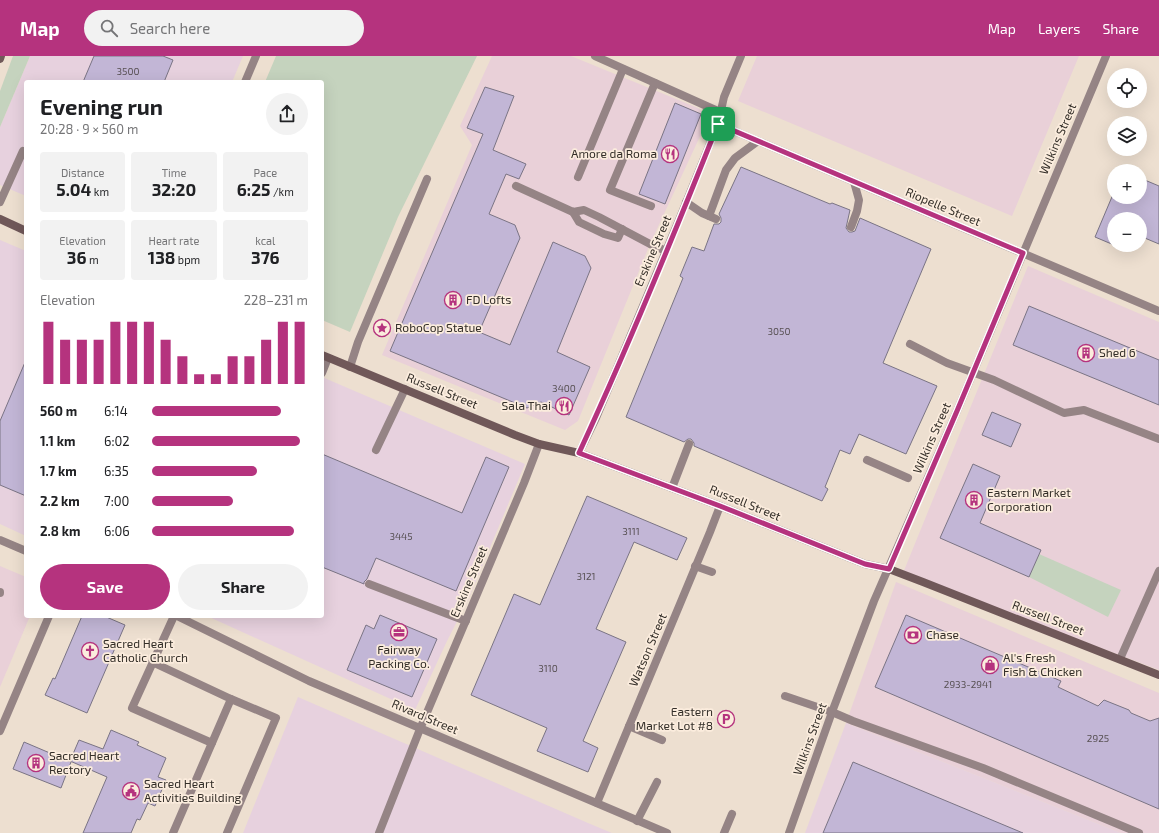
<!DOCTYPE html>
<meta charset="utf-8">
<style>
:root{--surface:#fff;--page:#f2f2f2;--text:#202124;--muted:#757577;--accent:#b5337e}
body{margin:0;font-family:"Exo 2",sans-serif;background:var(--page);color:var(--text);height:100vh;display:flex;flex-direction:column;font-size:15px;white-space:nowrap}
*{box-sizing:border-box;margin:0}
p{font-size:13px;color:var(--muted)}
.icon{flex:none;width:22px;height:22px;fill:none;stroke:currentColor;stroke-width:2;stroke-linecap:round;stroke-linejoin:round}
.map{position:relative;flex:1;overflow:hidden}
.details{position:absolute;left:24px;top:24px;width:300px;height:538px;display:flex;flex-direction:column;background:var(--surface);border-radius:4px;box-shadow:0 4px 16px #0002}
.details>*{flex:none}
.buttons{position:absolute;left:1107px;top:12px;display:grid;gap:8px}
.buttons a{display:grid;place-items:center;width:40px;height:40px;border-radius:50%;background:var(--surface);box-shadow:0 4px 16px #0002;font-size:20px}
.pin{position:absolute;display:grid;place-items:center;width:34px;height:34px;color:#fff;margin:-17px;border-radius:8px;box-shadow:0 2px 6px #0006}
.round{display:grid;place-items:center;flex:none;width:42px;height:42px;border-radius:21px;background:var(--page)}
.summary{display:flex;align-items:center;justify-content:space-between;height:68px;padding:0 16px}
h1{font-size:22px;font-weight:700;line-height:30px}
.stats{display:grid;grid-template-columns:repeat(3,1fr);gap:6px;height:68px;padding:4px 16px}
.stats div{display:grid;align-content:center;border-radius:4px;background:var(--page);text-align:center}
.stats b{font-size:17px;font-weight:700}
.stats small{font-size:11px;font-weight:400}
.stats p{font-size:11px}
.chart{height:112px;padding:8px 16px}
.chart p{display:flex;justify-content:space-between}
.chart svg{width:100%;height:72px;margin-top:4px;stroke:var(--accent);stroke-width:6}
.button{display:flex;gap:8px;margin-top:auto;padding:8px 16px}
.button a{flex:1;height:46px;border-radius:24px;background:var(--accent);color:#fff;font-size:16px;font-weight:700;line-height:46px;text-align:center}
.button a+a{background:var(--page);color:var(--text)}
ul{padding:0 16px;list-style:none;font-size:13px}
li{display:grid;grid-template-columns:64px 48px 1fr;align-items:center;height:30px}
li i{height:10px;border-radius:5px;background:var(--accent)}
header{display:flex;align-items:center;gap:24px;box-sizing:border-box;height:56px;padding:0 20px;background:var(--accent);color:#fff}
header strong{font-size:19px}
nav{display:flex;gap:22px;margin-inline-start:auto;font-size:14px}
.search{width:280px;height:36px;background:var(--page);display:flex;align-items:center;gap:10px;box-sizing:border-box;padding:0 14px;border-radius:22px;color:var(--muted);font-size:15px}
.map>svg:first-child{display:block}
.commercial{fill:#e9d0d8}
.industrial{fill:#e7d1de}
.green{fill:#c5d3be}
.building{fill:#c2b6d6;stroke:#7a7484}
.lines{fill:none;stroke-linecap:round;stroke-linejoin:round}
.lane{stroke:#958485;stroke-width:8}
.street{stroke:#958485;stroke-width:8}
.secondary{stroke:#705859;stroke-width:8}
.route-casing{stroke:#fff;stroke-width:8}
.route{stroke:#b5337e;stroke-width:5}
.labels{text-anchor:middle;stroke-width:3.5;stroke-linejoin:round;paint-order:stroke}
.number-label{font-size:10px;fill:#585154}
.street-label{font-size:12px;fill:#342f29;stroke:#fbecdd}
.poi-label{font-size:12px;fill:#342f29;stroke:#fbecdd;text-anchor:start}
</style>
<header>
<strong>Map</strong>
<div class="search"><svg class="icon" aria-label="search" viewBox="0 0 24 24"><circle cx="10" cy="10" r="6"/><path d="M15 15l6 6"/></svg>Search here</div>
<nav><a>Map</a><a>Layers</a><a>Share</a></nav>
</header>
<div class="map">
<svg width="1159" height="777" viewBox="0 0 1159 777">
<rect width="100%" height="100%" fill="#eddfd0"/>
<g class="commercial">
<polygon points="492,0 571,0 698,52 709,61 650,188 578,365 565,374 382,299 472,89 460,70"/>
<polygon points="757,0 1079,0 1012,160 738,45"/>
<polygon points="1028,210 1159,266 1159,614 903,517"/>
<polygon points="0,510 26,521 26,560 30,560 0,631"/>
<polygon points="896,526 1159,637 1159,777 1121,777 846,667"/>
</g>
<g class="industrial">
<polygon points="30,0 243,0 232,26 26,26 26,140 0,129 0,71"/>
<polygon points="0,184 26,195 26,480 0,468"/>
<polygon points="322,321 525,408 468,544 447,585 415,654 207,560 322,560"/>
<polygon points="298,641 588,767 612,777 243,777"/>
<polygon points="846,667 1121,777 805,777"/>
</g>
<g class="green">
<polygon points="13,0 30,0 0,71 0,35"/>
<polygon points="276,0 477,0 398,161 350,276 322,264 322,26 265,26"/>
<polygon points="1039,498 1121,534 1108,561 1029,521"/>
</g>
<g class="building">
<polygon points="94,0 163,0 173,4 164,26 83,26"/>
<polygon points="485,31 514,40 493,94 526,108 519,123 506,118 489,158 515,169 520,182 479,276 510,289 553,186 585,200 591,212 557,296 590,311 569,359 541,346 527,352 390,295 483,78 467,72"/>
<polygon points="675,47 701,58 665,148 639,138"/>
<polygon points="741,111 830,148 832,147 850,154 846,172 849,176 852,176 855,175 860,162 931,193 883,307 937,330 906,398 859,378 850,398 840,394 825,431 828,433 822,445 694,390 694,387 691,383 688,383 684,386 626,361 683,222 680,220 692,191 704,195 714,168 719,168 721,166 721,162 719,158"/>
<polygon points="1140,122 1159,130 1159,188 1140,180 1140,163 1114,163 1114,189 1095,181 1114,136 1114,141 1140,141"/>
<polygon points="1029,250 1159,304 1159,349 1013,289"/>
<polygon points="26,304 26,440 0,429 0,365"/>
<polygon points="992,356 1021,368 1011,391 982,379"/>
<polygon points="322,398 462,457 486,401 509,411 456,535 376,502 367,523 364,526 364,528 322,511"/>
<polygon points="973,408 1000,420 980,467 1041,494 1029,521 940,482"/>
<polygon points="587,440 687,482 677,504 634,486 596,573 626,586 583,685 598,692 588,716 537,695 547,672 471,639 514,538 540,549"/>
<polygon points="380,559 437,583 412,641 347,614 366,569 374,573"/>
<polygon points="906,559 1061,625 1058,631 1098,650 1104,644 1129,654 1131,657 1150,665 1159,662 1159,753 875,631"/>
<polygon points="82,560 104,560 125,569 87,657 45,639 53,622 55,623"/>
<polygon points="111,674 139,686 137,689 166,702 158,721 166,724 155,750 148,747 140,764 137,763 131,777 83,777 107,721 70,705 79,684 103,693"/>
<polygon points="24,686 71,706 61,732 13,713"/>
<polygon points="853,706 1023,777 823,777"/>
</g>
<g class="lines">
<g class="lane">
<polyline points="245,26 256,0"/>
<polyline points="578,121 623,13"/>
<polyline points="516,130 573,156 584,154 599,161 650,188 666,195"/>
<polyline points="0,146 23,95"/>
<polyline points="686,146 702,157 716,163"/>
<polyline points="651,150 610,134 655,27"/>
<polyline points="573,156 579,166 604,178 618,182 622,173"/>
<polyline points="709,160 726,114 735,102 758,85"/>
<polyline points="851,171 857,155 859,144 854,126"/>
<polyline points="910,288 947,307 994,324 1064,357 1084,354 1159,383"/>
<polyline points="350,311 358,286 427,123"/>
<polyline points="322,317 328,302"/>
<polyline points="376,394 405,333"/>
<polyline points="867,404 908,422"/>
<polyline points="672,432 689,388"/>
<polyline points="695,510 712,516"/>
<polyline points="369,528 450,559 466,565"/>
<polyline points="0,536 0,537"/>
<polyline points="174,560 132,652 212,687"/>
<polyline points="1120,603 1159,515"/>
<polyline points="152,606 231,643 173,777"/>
<polyline points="785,640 832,656 853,665 983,712 1139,777"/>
<polyline points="629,670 662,684"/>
<polyline points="637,765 657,726"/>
<polyline points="227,777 276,662 231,643"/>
<polyline points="379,777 420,673"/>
<polyline points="724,777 732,758"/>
</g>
<g class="street">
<polyline points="595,0 720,56"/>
<polyline points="718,68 1159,255"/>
<polyline points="579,397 596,362 679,164 718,68 724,41 741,0"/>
<polyline points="0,484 26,495"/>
<polyline points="177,560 309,625 667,777"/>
<polyline points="420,673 524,427 539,388"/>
<polyline points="0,675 49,560"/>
<polyline points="597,747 710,476 720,450"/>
<polyline points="789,777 832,656 874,545 957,355 1106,0"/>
</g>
<g class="secondary">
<polyline points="0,3 1,0"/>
<polyline points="0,163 26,175"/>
<polyline points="322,299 515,379 539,388 579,397 720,450 865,508 889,513 923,526 1159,619"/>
</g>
</g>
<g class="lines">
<g class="route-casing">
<path id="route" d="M718 68 1023 197 957 355 889 513 865 508 720 450 579 397C629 289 674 179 718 68Z"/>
</g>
<use href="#route" class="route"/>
</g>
<defs>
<g id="restaurant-ring" transform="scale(0.9)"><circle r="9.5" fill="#fbecdd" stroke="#b5337e" stroke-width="1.5"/><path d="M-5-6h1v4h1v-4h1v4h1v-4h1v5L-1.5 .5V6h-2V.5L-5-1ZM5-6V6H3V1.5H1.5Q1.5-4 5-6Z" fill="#b5337e"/></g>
<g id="building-ring" transform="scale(0.9)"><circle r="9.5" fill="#fbecdd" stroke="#b5337e" stroke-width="1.5"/><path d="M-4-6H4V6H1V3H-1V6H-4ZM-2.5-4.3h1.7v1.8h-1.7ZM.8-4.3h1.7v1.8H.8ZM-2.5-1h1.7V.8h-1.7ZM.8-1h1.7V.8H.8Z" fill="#b5337e"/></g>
<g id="sight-ring" transform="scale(0.9)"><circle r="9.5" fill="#fbecdd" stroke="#b5337e" stroke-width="1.5"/><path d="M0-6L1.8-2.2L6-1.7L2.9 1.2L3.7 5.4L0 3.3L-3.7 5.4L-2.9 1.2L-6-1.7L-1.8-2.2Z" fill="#b5337e"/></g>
<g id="office-ring" transform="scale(0.9)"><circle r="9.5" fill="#fbecdd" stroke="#b5337e" stroke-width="1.5"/><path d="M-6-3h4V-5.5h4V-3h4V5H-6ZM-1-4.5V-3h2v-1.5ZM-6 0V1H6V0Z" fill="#b5337e"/></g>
<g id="bank-ring" transform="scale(0.9)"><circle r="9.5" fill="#fbecdd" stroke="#b5337e" stroke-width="1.5"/><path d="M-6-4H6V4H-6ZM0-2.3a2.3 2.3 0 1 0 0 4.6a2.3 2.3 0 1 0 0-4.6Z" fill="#b5337e"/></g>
<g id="church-ring" transform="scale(0.9)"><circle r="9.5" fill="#fbecdd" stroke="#b5337e" stroke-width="1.5"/><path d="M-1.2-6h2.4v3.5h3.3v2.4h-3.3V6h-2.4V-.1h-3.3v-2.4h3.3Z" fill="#b5337e"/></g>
<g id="shop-ring" transform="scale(0.9)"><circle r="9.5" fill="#fbecdd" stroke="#b5337e" stroke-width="1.5"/><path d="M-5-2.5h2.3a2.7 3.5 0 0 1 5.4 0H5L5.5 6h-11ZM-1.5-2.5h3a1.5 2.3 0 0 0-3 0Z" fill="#b5337e"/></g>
<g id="parking-ring" transform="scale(0.9)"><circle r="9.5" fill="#fbecdd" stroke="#b5337e" stroke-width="1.5"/><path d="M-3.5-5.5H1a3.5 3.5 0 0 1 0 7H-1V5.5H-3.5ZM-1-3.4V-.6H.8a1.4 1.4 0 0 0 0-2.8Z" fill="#b5337e"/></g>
<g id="civic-ring" transform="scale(0.9)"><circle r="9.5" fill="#fbecdd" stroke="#b5337e" stroke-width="1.5"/><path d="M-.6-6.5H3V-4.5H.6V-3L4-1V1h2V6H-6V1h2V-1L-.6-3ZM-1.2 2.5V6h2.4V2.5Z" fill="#b5337e"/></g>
</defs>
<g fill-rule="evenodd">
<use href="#restaurant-ring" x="670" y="98"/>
<use href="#building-ring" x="453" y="244"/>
<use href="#sight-ring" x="382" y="272"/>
<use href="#building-ring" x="1086" y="297"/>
<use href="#restaurant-ring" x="564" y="350"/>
<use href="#building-ring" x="974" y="444"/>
<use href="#office-ring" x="399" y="576"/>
<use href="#bank-ring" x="913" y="579"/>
<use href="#church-ring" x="90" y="595"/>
<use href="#shop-ring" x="990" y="609"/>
<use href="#parking-ring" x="726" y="663"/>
<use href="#building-ring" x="36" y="707"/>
<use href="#civic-ring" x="131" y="735"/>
</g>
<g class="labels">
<g class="number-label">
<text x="128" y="19">3500</text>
<text x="779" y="279">3050</text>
<text x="564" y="336">3400</text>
<text x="631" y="479">3111</text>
<text x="401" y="484">3445</text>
<text x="586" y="524">3121</text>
<text x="548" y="616">3110</text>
<text x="968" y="632">2933-2941</text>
<text x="1098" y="686">2925</text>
</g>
<g class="street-label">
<text transform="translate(1058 83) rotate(-67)" y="4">Wilkins Street</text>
<text transform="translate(943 151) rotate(23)" y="4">Riopelle Street</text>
<text transform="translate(653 195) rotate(-67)" y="4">Erskine Street</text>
<text transform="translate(442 335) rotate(22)" y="4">Russell Street</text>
<text transform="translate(932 382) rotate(-66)" y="4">Wilkins Street</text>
<text transform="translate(745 447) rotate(22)" y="4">Russell Street</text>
<text transform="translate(469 526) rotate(-67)" y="4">Erskine Street</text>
<text transform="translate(1048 562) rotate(21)" y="4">Russell Street</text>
<text transform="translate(648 594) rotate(-67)" y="4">Watson Street</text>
<text transform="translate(425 661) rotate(23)" y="4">Rivard Street</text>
<text transform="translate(810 683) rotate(-70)" y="4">Wilkins Street</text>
</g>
<g class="poi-label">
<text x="657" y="102" text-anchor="end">Amore da Roma</text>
<text x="466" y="248">FD Lofts</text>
<text x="395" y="276">RoboCop Statue</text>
<text x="1099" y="301">Shed 6</text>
<text x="551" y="354" text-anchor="end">Sala Thai</text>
<text x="987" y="441">Eastern Market<tspan x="987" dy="14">Corporation</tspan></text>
<text x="926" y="583">Chase</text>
<text x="103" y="592">Sacred Heart<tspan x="103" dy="14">Catholic Church</tspan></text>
<text x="399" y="598" text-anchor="middle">Fairway<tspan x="399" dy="14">Packing Co.</tspan></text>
<text x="1003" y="606">Al's Fresh<tspan x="1003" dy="14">Fish &amp; Chicken</tspan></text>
<text x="713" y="660" text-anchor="end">Eastern<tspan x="713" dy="14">Market Lot #8</tspan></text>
<text x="49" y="704">Sacred Heart<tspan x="49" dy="14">Rectory</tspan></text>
<text x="144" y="732">Sacred Heart<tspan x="144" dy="14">Activities Building</tspan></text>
</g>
</g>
</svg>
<div class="buttons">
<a><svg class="icon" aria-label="locate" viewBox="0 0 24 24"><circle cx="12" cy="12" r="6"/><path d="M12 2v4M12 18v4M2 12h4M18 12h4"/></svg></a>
<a><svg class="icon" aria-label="layers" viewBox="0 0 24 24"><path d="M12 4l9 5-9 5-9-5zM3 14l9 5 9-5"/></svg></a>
<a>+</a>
<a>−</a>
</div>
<div class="pin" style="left:718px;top:68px;background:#1e9e55"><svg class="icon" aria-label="arrive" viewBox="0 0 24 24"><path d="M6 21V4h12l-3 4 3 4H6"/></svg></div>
<section class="details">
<div class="summary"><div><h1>Evening run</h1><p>20:28 · 9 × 560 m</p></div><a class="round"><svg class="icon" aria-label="share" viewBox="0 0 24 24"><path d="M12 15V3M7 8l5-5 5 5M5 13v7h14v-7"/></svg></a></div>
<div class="stats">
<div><p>Distance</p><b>5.04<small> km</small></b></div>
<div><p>Time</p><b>32:20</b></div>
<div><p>Pace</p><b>6:25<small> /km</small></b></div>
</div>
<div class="stats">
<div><p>Elevation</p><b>36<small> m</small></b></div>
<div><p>Heart rate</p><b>138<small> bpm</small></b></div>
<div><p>kcal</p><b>376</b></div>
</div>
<div class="chart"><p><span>Elevation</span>228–231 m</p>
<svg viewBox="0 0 160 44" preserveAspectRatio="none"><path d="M5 44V6M15 44V17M25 44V17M35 44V17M45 44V6M55 44V6M65 44V6M75 44V17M85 44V27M95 44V38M105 44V38M115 44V27M125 44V27M135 44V17M145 44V6M155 44V6"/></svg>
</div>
<ul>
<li><b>560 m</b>6:14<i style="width:83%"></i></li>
<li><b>1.1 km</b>6:02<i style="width:95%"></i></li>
<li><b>1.7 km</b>6:35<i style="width:67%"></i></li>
<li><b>2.2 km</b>7:00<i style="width:52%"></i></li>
<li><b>2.8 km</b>6:06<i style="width:91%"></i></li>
</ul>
<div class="button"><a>Save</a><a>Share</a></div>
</section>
</div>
